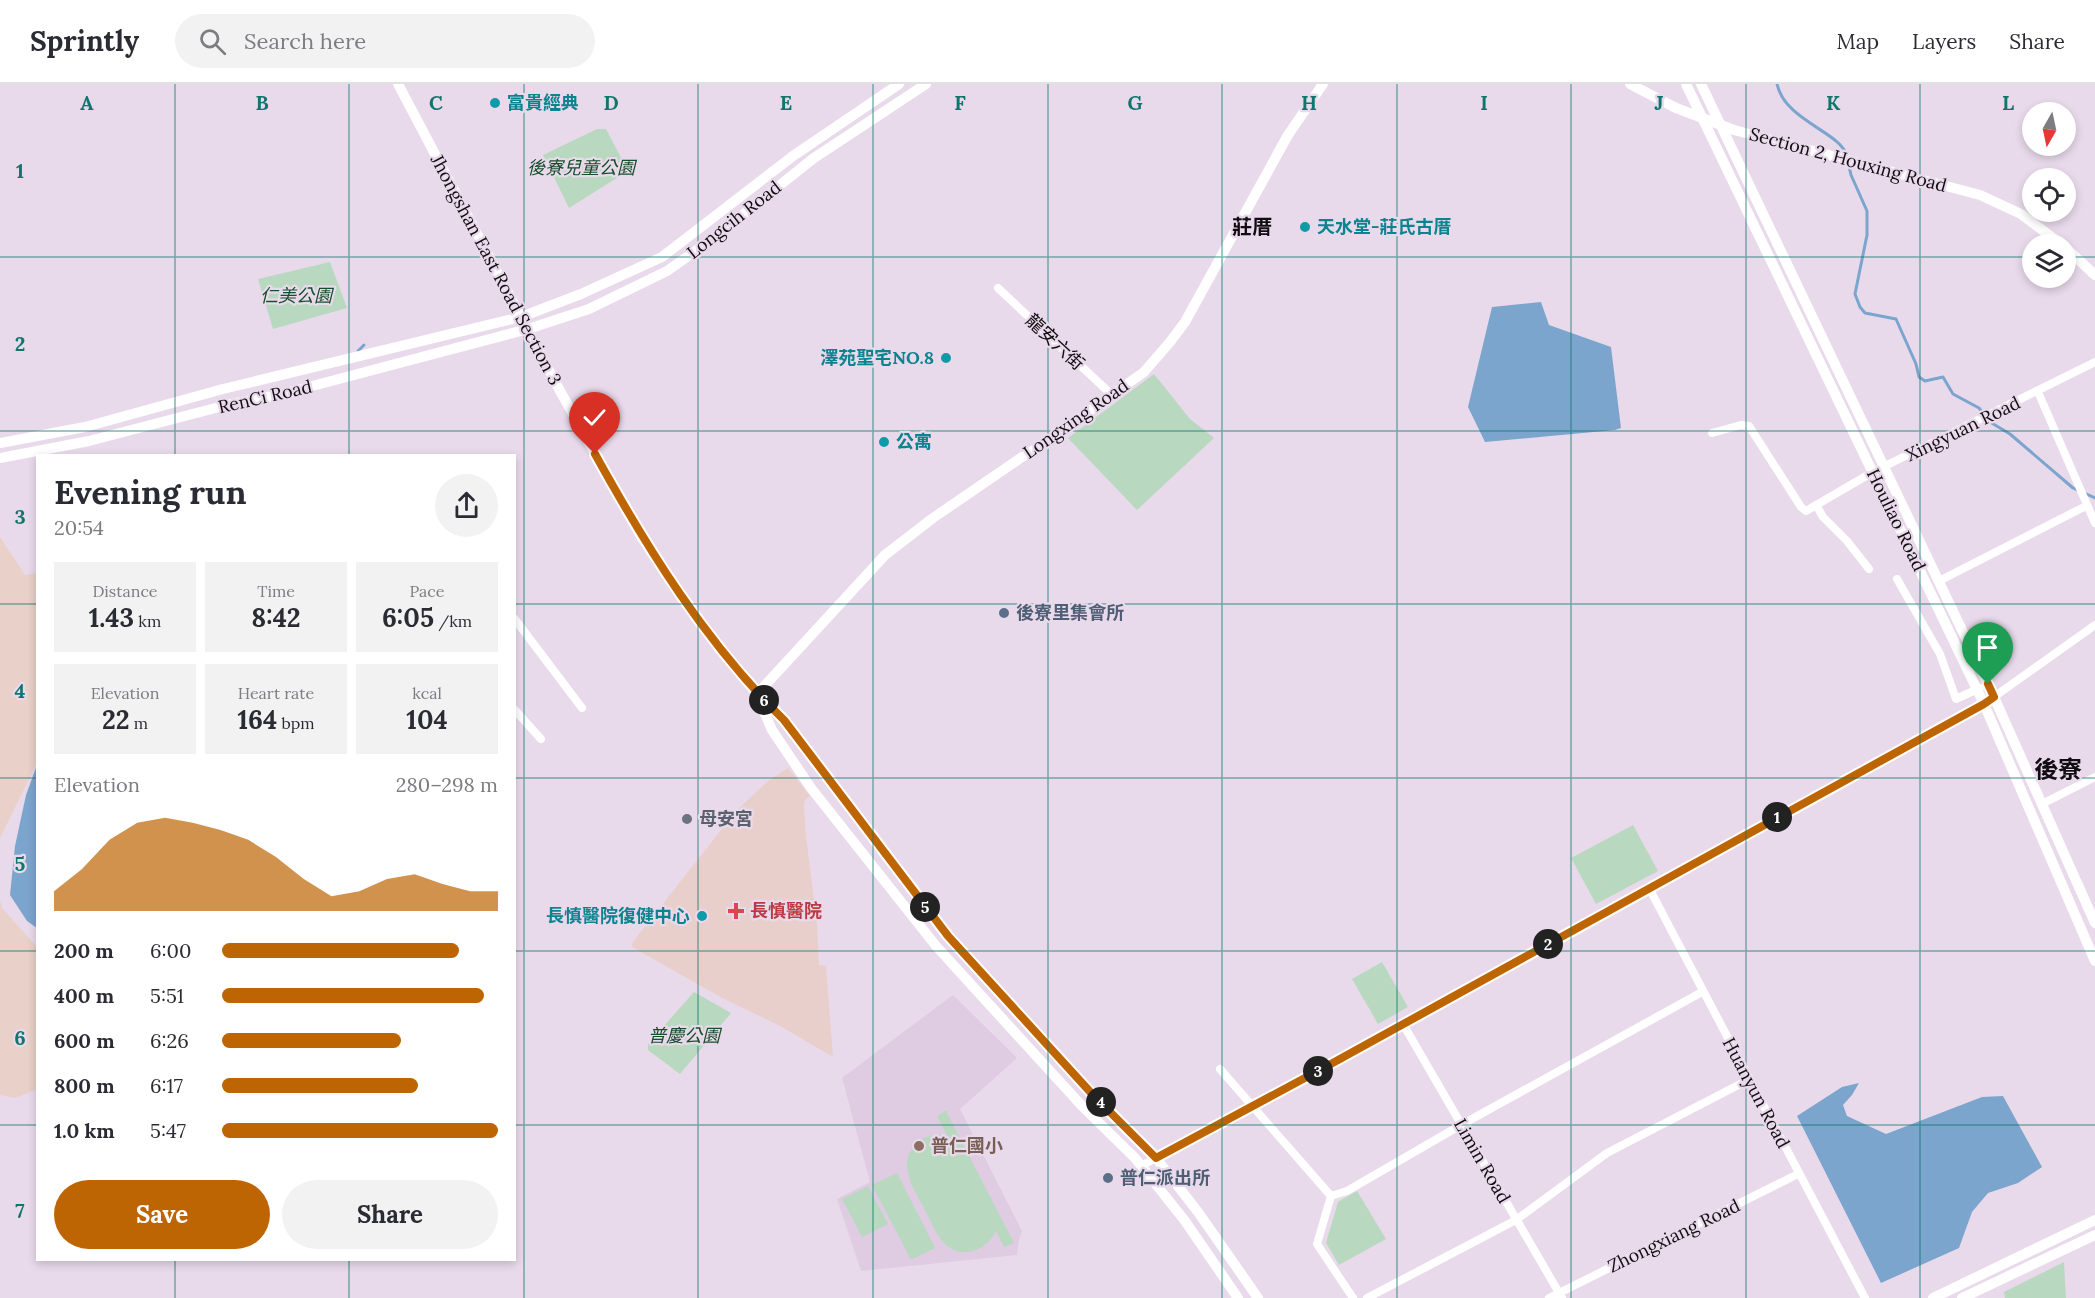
<!DOCTYPE html>
<meta charset="utf-8">
<style>
:root{--surface:#fff;--page:#f2f2f3;--text:#2b2b33;--muted:#7c7c81;--line:#e1e1e2;--accent:#be6503}
body{margin:0;font-family:Lora,"Noto Sans TC",serif;background:var(--page);color:var(--text);height:100vh;display:flex;flex-direction:column;font-size:22px;white-space:nowrap}
*{box-sizing:border-box;margin:0}
p{font-size:20px;color:var(--muted)}
.icon{flex:none;width:33px;height:33px;fill:none;stroke:currentColor;stroke-width:2;stroke-linecap:round;stroke-linejoin:round}
.map{position:relative;flex:1;overflow:hidden}
.details{position:absolute;left:36px;top:370px;width:480px;height:807px;display:flex;flex-direction:column;background:var(--surface);border-radius:0px;box-shadow:0 3px 9px #0003}
.details>*{flex:none}
.needle{width:39px;rotate:189deg}
.fabs{position:absolute;left:2022px;top:18px;display:grid;gap:12px}
.fabs a{display:grid;place-items:center;width:54px;height:54px;border-radius:50%;background:var(--surface);box-shadow:0 3px 9px #0003;font-size:30px}
.pin{position:absolute;display:grid;place-items:center;width:51px;height:51px;color:#fff;margin:-62px -26px;border-radius:50% 50% 50% 0;rotate:-45deg;box-shadow:0 0 6px #0007}
.pin .icon{rotate:45deg}
.km{position:absolute;width:30px;height:30px;margin:-15px;border-radius:50%;background:#222;color:#fff;font-size:16px;line-height:30px;text-align:center}
.round{display:grid;place-items:center;flex:none;width:63px;height:63px;border-radius:32px;background:var(--page)}
.summary{display:flex;align-items:center;justify-content:space-between;height:102px;padding:0 18px}
h1{font-size:33px;font-weight:800;line-height:45px}
.stats{display:grid;grid-template-columns:repeat(3,1fr);gap:9px;height:102px;padding:6px 18px}
.stats div{display:grid;align-content:center;border-radius:0px;background:var(--page);text-align:center}
.stats b{font-size:26px;font-weight:800}
.stats small{font-size:16px;font-weight:400}
.stats p{font-size:16px}
.chart{height:168px;padding:12px 18px}
.chart p{display:flex;justify-content:space-between}
.chart svg{width:100%;height:108px;margin-top:6px;fill:var(--accent);opacity:.7}
.action{display:flex;gap:12px;margin-top:auto;padding:12px 18px}
.action a{flex:1;height:69px;border-radius:36px;background:var(--accent);color:#fff;font-size:24px;font-weight:800;line-height:69px;text-align:center}
.action a+a{background:var(--page);color:var(--text)}
ul{padding:0 18px;list-style:none;font-size:20px}
li{display:grid;grid-template-columns:96px 72px 1fr;align-items:center;height:45px}
li i{height:15px;border-radius:8px;background:var(--accent)}
header{display:flex;align-items:center;gap:36px;box-sizing:border-box;height:84px;padding:0 30px;background:var(--surface);border-bottom:2px solid var(--line)}
header strong{font-size:28px}
nav{display:flex;gap:33px;margin-inline-start:auto;font-size:21px}
.search{width:420px;height:54px;background:var(--page);display:flex;align-items:center;gap:15px;box-sizing:border-box;padding:0 21px;border-radius:33px;color:var(--muted);font-size:22px}
.map>svg:first-child{display:block}
.built{fill:#dfcbe2}
.industrial{fill:#e9d0c8}
.medical{fill:#e9cfcb}
.green{fill:#b8d9c0}
.water{fill:#7ca5cd}
.lines{fill:none;stroke-linecap:round;stroke-linejoin:round}
.stream{stroke:#7ca5cd;stroke-width:3}
.street{stroke:#fff;stroke-width:8}
.secondary{stroke:#fff;stroke-width:10}
.route-casing{stroke:#fff;stroke-width:12}
.route{stroke:#be6503;stroke-width:8}
.grid{fill:none;stroke:#0f766e;stroke-width:1.5;stroke-opacity:0.55}
.culture-dot{fill:#0f9aa8;stroke:#e9daeb;stroke-width:2}
.service-dot{fill:#5c6f8a;stroke:#e9daeb;stroke-width:2}
.worship-dot{fill:#6b7280;stroke:#e9daeb;stroke-width:2}
.health-dot{fill:#e0444e;stroke:#e9daeb;stroke-width:2}
.education-dot{fill:#8d6e63;stroke:#e9daeb;stroke-width:2}
.labels{text-anchor:middle;stroke-width:4.5;stroke-linejoin:round;paint-order:stroke}
.culture-label{font-size:18px;font-weight:bold;fill:#0d838f;stroke:#e9daeb;text-anchor:start}
.street-label{font-size:18px;fill:#110c11;stroke:#e9daeb}
.park-label{font-size:18px;font-style:italic;fill:#164d2b;stroke:#e9daeb}
.service-label{font-size:18px;font-weight:bold;fill:#4e5e75;stroke:#e9daeb;text-anchor:start}
.worship-label{font-size:18px;font-weight:bold;fill:#5b616d;stroke:#e9daeb;text-anchor:start}
.health-label{font-size:18px;font-weight:bold;fill:#be3a42;stroke:#e9daeb;text-anchor:start}
.education-label{font-size:18px;font-weight:bold;fill:#785e54;stroke:#e9daeb;text-anchor:start}
.neighbourhood-label{font-size:20px;font-weight:bold;fill:#110c11;stroke:#e9daeb}
.district-label{font-size:24px;font-weight:bold;fill:#110c11;stroke:#e9daeb}
.grid-label{font-size:20px;text-anchor:middle;font-weight:bold;fill:#0f766e;stroke:#e9daeb;stroke-width:4.5;stroke-linejoin:round;paint-order:stroke}
</style>
<header>
<strong>Sprintly</strong>
<div class="search"><svg class="icon" aria-label="search" viewBox="0 0 24 24"><circle cx="10" cy="10" r="6"/><path d="M15 15l6 6"/></svg>Search here</div>
<nav><a>Map</a><a>Layers</a><a>Share</a></nav>
</header>
<div class="map">
<svg width="2095" height="1214" viewBox="0 0 2095 1214">
<rect width="100%" height="100%" fill="#e9daeb"/>
<polygon class="built" points="953,911 1017,974 960,1025 1022,1147 1019,1156 1017,1171 861,1187 837,1115 870,1098 842,994"/>
<g class="industrial">
<polygon points="0,453 25,491 37,489 38,677 0,754"/>
<polygon points="0,816 2,824 37,863 37,1005 16,1014 0,1011"/>
</g>
<polygon class="medical" points="788,684 810,712 805,716 804,723 806,752 817,839 819,881 826,882 833,973 780,942 722,914 632,863 632,859 736,727 768,697"/>
<g class="green">
<polygon points="597,45 606,45 628,87 569,124 543,71"/>
<polygon points="330,178 347,224 273,245 258,195"/>
<polygon points="1154,290 1190,335 1214,354 1137,426 1068,354"/>
<polygon points="1633,741 1658,787 1596,820 1571,774"/>
<polygon points="1382,878 1408,923 1378,940 1352,895"/>
<polygon points="694,908 731,929 680,990 648,966 648,960"/>
<path d="M945 1027H946L1014 1159 1004 1163 996 1147C987 1165 965 1176 947 1162 937 1154 931 1137 925 1126 919 1114 910 1101 908 1088 903 1063 924 1048 947 1051L937 1032Z"/>
<polygon points="897,1089 935,1164 911,1176 872,1101"/>
<polygon points="868,1102 888,1140 862,1153 842,1115"/>
<polygon points="1357,1107 1386,1155 1339,1181 1326,1159 1338,1118"/>
<polygon points="2064,1178 2066,1214 2005,1214 2004,1208"/>
</g>
<g class="water">
<polygon points="1541,218 1549,241 1611,263 1621,344 1615,346 1485,358 1468,323 1492,223"/>
<polygon points="37,681 37,844 27,837 10,811 15,762 26,711"/>
<polygon points="1859,999 1852,1011 1843,1021 1847,1032 1886,1050 1982,1013 2003,1012 2042,1083 2018,1099 1988,1109 1972,1128 1959,1164 1881,1199 1797,1032 1842,1003"/>
</g>
<g class="lines">
<g class="stream">
<path d="M1777 0C1785 37 1841 48 1847 72"/>
<polyline points="1848,78 1851,91 1867,127 1867,151 1855,210 1860,223 1865,229 1896,235 1916,280 1919,293 1925,297 1943,293 1953,310 1979,324 1990,338 2010,350 2073,404 2095,414"/>
<polyline points="358,267 364,261"/>
</g>
<g class="street">
<polyline points="998,204 1113,312"/>
<polyline points="2038,308 2095,439"/>
<polyline points="1712,349 1741,341 1749,342 1801,423 1806,427 1873,388 2095,278"/>
<polyline points="1816,421 1823,433 1847,457 1869,485"/>
<polyline points="1897,495 1940,570 1956,615 1980,604"/>
<polyline points="1939,497 2086,422"/>
<polyline points="514,534 582,624"/>
<polyline points="514,625 541,655"/>
<polyline points="2042,720 2095,693"/>
<polyline points="1649,804 1865,1214"/>
<polyline points="1403,940 1562,1214"/>
<polyline points="1220,985 1331,1112 1317,1160 1353,1214"/>
<polyline points="1141,1082 1403,940 1984,620 2095,541"/>
<polyline points="1331,1112 1347,1107 1461,1041 1702,908"/>
<polyline points="1367,1214 1516,1136 1607,1069 1750,995"/>
<polyline points="1549,1214 1798,1090"/>
</g>
<g class="secondary">
<polyline points="398,0 559,305 642,454 710,552 757,610 784,636 948,852 1093,1011 1156,1074 1198,1128 1258,1214"/>
<polyline points="1630,0 1676,24 1734,46 1980,111 2021,130 2061,160"/>
<polyline points="1686,0 1984,620 2095,877"/>
<polyline points="1701,0 1994,613 2095,839"/>
<polyline points="2066,164 2095,191"/>
<polyline points="0,359 85,343 223,305 521,233 581,210 662,173 793,72 899,0"/>
<polyline points="0,374 89,357 227,321 282,310 528,245 589,225 667,187 711,156 814,74 926,0"/>
<polyline points="757,610 885,471 933,434 1022,373 1039,363 1144,288 1170,258 1185,238 1288,51 1323,0"/>
<polyline points="759,616 772,646 811,704 936,862 1082,1022 1135,1074 1185,1137 1238,1214"/>
<polyline points="1933,1214 2095,1136"/>
<polyline points="1962,1214 2095,1151"/>
</g>
</g>
<g class="lines">
<g class="route-casing">
<path id="route" d="M595 370C648 466 706 559 784 636L948 852 1093 1011 1156 1074 1329 981 1984 620 1994 613 1988 600"/>
</g>
<use href="#route" class="route"/>
</g>
<path class="grid" d="M175 0V372M349 0V372M524 0V1214M698 0V1214M873 0V1214M1048 0V1214M1222 0V1214M1397 0V1214M1571 0V1214M1746 0V1214M1920 0V1214M0 173H2032M2066 173H2095M0 347H2095M0 520H38M514 520H2095M0 694H38M514 694H2095M0 867H38M514 867H2095M0 1041H38M514 1041H2095M175 1176V1214M349 1176V1214"/>
<g class="culture-dot">
<circle cx="495" cy="19" r="6"/>
<circle cx="1305" cy="143" r="6"/>
<circle cx="946" cy="274" r="6"/>
<circle cx="884" cy="358" r="6"/>
<circle cx="702" cy="832" r="6"/>
</g>
<g class="service-dot">
<circle cx="1004" cy="529" r="6"/>
<circle cx="1108" cy="1094" r="6"/>
</g>
<circle class="worship-dot" cx="687" cy="735" r="6"/>
<path class="health-dot" d="M733 818h6v6h6v6h-6v6h-6v-6h-6v-6h6z"/>
<circle class="education-dot" cx="919" cy="1062" r="6"/>
<g class="labels">
<g class="culture-label">
<text x="507" y="25">富貴經典</text>
<text x="1317" y="149">天水堂-莊氏古厝</text>
<text x="934" y="280" text-anchor="end">澤苑聖宅NO.8</text>
<text x="896" y="364">公寓</text>
<text x="690" y="838" text-anchor="end">長慎醫院復健中心</text>
</g>
<g class="street-label">
<text transform="translate(1848 76) rotate(15)" y="6">Section 2, Houxing Road</text>
<text transform="translate(734 136) rotate(-38)" y="6">Longcih Road</text>
<text transform="translate(496 186) rotate(62)" y="6">Jhongshan East Road Section 3</text>
<text transform="translate(1055 258) rotate(43)" y="6">龍安六街</text>
<text transform="translate(265 313) rotate(-13)" y="6">RenCi Road</text>
<text transform="translate(1076 335) rotate(-35)" y="6">Longxing Road</text>
<text transform="translate(1963 345) rotate(-26)" y="6">Xingyuan Road</text>
<text transform="translate(1896 436) rotate(64)" y="6">Houliao Road</text>
<text transform="translate(1756 1009) rotate(62)" y="6">Huanyun Road</text>
<text transform="translate(1482 1077) rotate(60)" y="6">Limin Road</text>
<text transform="translate(1674 1152) rotate(-26)" y="6">Zhongxiang Road</text>
</g>
<g class="park-label">
<text x="581" y="90">後寮兒童公園</text>
<text x="296" y="218">仁美公園</text>
<text x="684" y="958">普慶公園</text>
</g>
<g class="service-label">
<text x="1016" y="535">後寮里集會所</text>
<text x="1120" y="1100">普仁派出所</text>
</g>
<g class="worship-label">
<text x="699" y="741">母安宮</text>
</g>
<g class="health-label">
<text x="750" y="833">長慎醫院</text>
</g>
<g class="education-label">
<text x="931" y="1068">普仁國小</text>
</g>
<g class="neighbourhood-label">
<text x="1252" y="150">莊厝</text>
</g>
<g class="district-label">
<text x="2058" y="694">後寮</text>
</g>
</g>
<g class="grid-label">
<text x="87" y="26">A</text>
<text x="262" y="26">B</text>
<text x="436" y="26">C</text>
<text x="611" y="26">D</text>
<text x="786" y="26">E</text>
<text x="960" y="26">F</text>
<text x="1135" y="26">G</text>
<text x="1309" y="26">H</text>
<text x="1484" y="26">I</text>
<text x="1659" y="26">J</text>
<text x="1833" y="26">K</text>
<text x="2008" y="26">L</text>
<text x="20" y="94">1</text>
<text x="20" y="267">2</text>
<text x="20" y="440">3</text>
<text x="20" y="614">4</text>
<text x="20" y="787">5</text>
<text x="20" y="961">6</text>
<text x="20" y="1134">7</text>
</g>
</svg>
<div class="fabs">
<a><svg class="needle" viewBox="-14 -14 28 28"><path d="M0-13l5 13h-10z" fill="#e53935"/><path d="M0 13l5-13h-10z" fill="#7c7c81"/></svg></a>
<a><svg class="icon" aria-label="locate" viewBox="0 0 24 24"><circle cx="12" cy="12" r="6"/><path d="M12 2v4M12 18v4M2 12h4M18 12h4"/></svg></a>
<a><svg class="icon" aria-label="layers" viewBox="0 0 24 24"><path d="M12 4l9 5-9 5-9-5zM3 14l9 5 9-5"/></svg></a>
</div>
<div class="pin" style="left:1988px;top:600px;background:#1e9e55"><svg class="icon" aria-label="arrive" viewBox="0 0 24 24"><path d="M6 21V4h12l-3 4 3 4H6"/></svg></div>
<div class="pin" style="left:595px;top:370px;background:#d93025"><svg class="icon" aria-label="check" viewBox="0 0 24 24"><path d="M5 12l5 5 9-10"/></svg></div>
<b class="km" style="left:1777px;top:733px">1</b>
<b class="km" style="left:1548px;top:860px">2</b>
<b class="km" style="left:1318px;top:987px">3</b>
<b class="km" style="left:1101px;top:1018px">4</b>
<b class="km" style="left:925px;top:823px">5</b>
<b class="km" style="left:764px;top:616px">6</b>
<section class="details">
<div class="summary"><div><h1>Evening run</h1><p>20:54</p></div><a class="round"><svg class="icon" aria-label="share" viewBox="0 0 24 24"><path d="M12 15V3M7 8l5-5 5 5M5 13v7h14v-7"/></svg></a></div>
<div class="stats">
<div><p>Distance</p><b>1.43<small> km</small></b></div>
<div><p>Time</p><b>8:42</b></div>
<div><p>Pace</p><b>6:05<small> /km</small></b></div>
</div>
<div class="stats">
<div><p>Elevation</p><b>22<small> m</small></b></div>
<div><p>Heart rate</p><b>164<small> bpm</small></b></div>
<div><p>kcal</p><b>104</b></div>
</div>
<div class="chart"><p><span>Elevation</span>280–298 m</p>
<svg viewBox="0 0 160 44" preserveAspectRatio="none"><path d="M0 44V36L10 27L20 15L30 8L40 6L50 8L60 11L70 15L80 22L90 31L100 38L110 36L120 31L130 29L140 33L150 36L160 36V44z"/></svg>
</div>
<ul>
<li><b>200 m</b>6:00<i style="width:86%"></i></li>
<li><b>400 m</b>5:51<i style="width:95%"></i></li>
<li><b>600 m</b>6:26<i style="width:65%"></i></li>
<li><b>800 m</b>6:17<i style="width:71%"></i></li>
<li><b>1.0 km</b>5:47<i style="width:100%"></i></li>
</ul>
<div class="action"><a>Save</a><a>Share</a></div>
</section>
</div>
